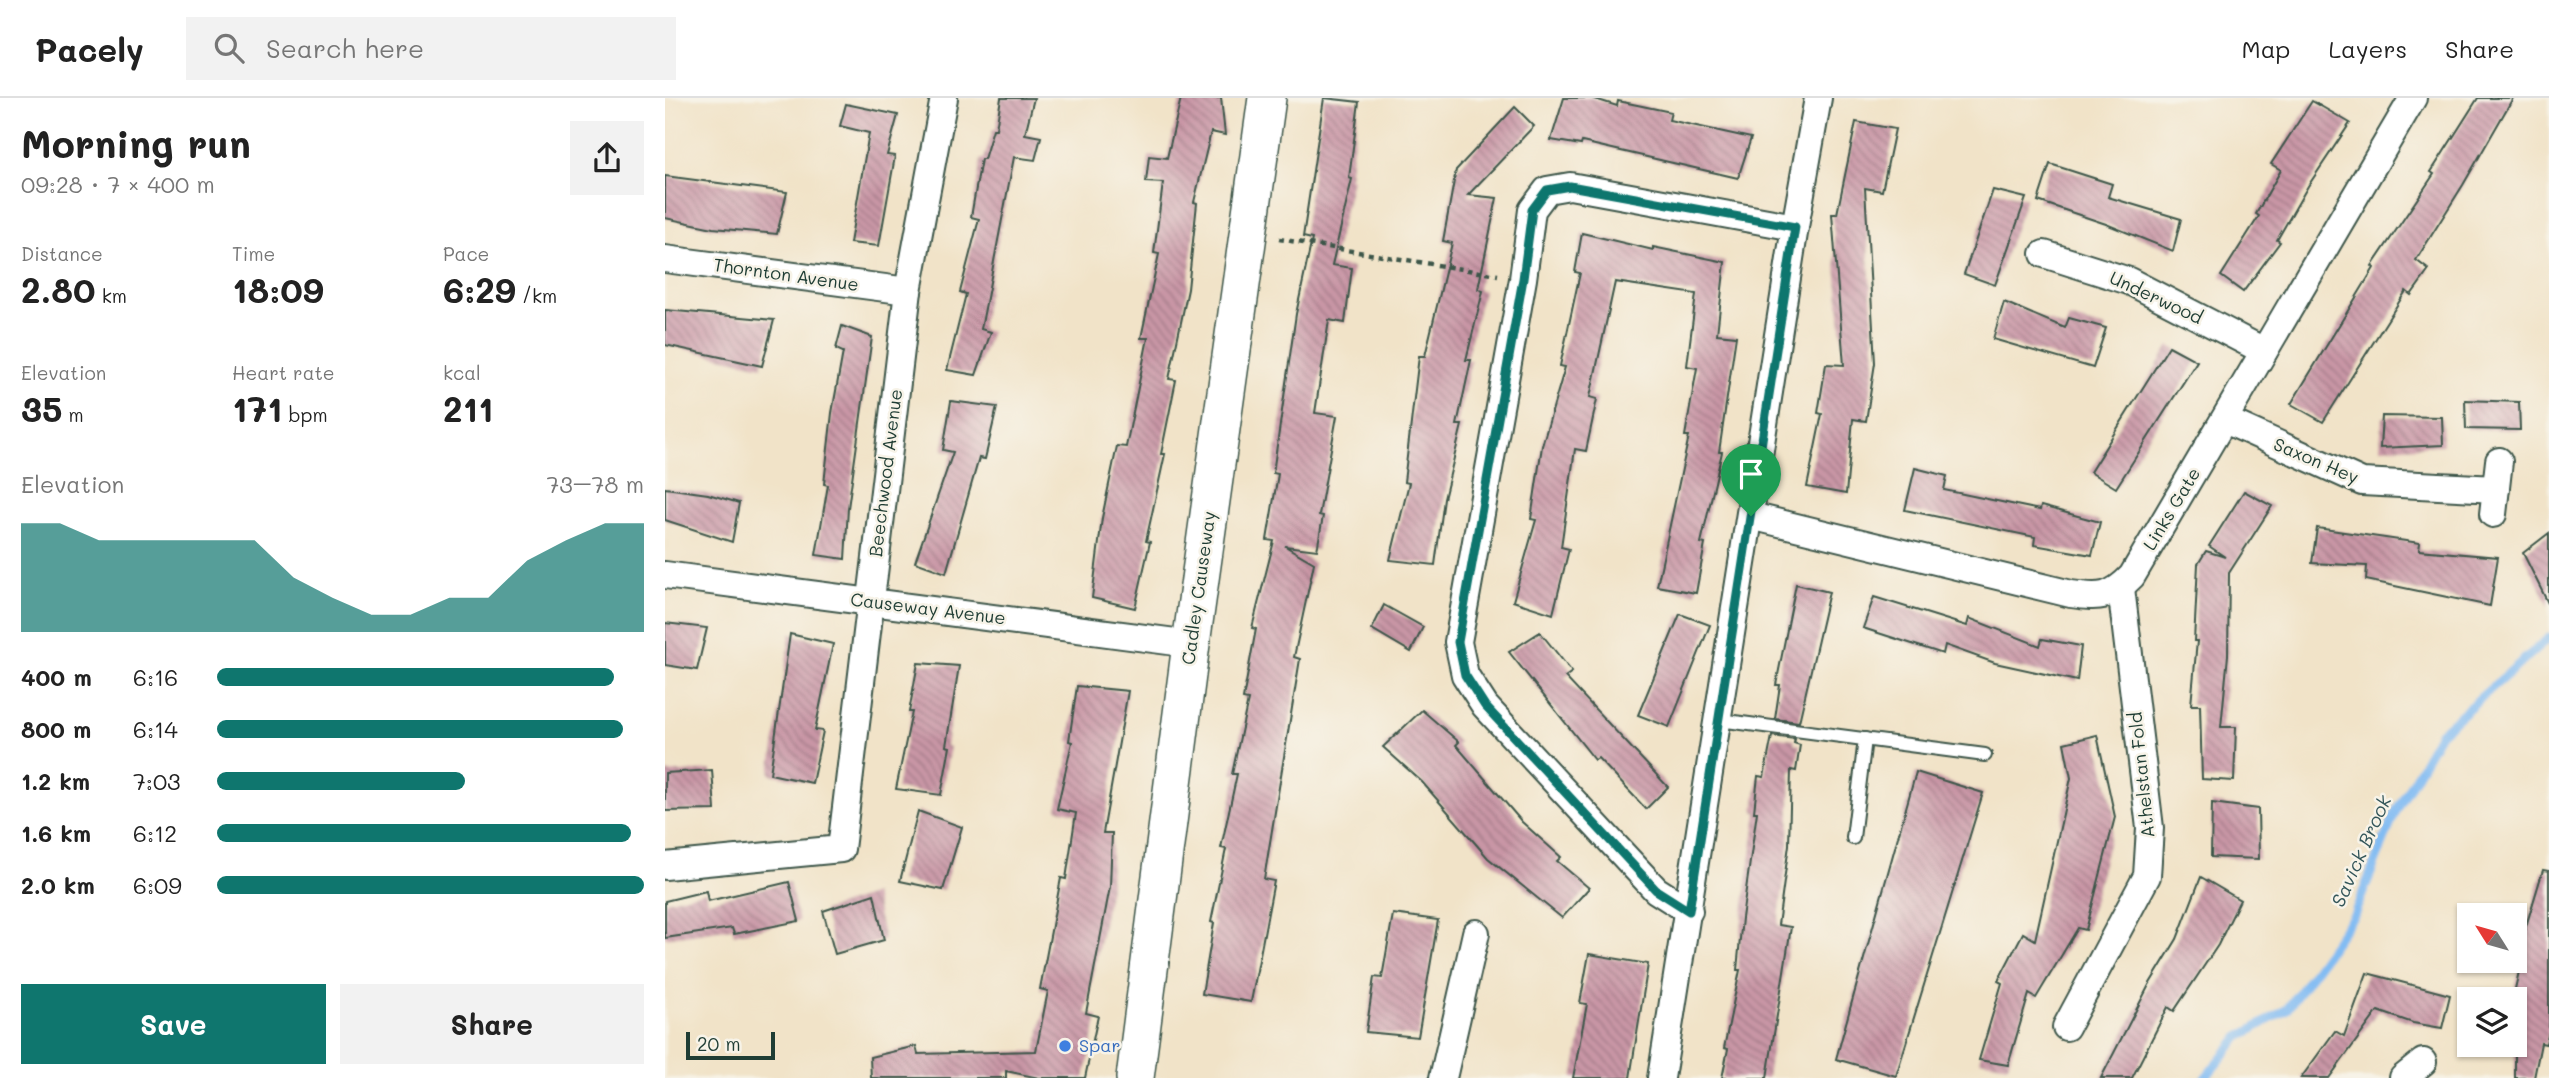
<!DOCTYPE html>
<meta charset="utf-8">
<style>
:root{--surface:#fff;--page:#f2f2f2;--text:#222;--muted:#767676;--line:#e0e0e0;--accent:#0f766e}
body{margin:0;font-family:Mali,sans-serif;background:var(--page);color:var(--text);height:100vh;display:flex;flex-direction:column;font-size:26px;white-space:nowrap}
*{box-sizing:border-box;margin:0}
p{font-size:23px;color:var(--muted)}
.icon{flex:none;width:38px;height:38px;fill:none;stroke:currentColor;stroke-width:2;stroke-linecap:round;stroke-linejoin:round}
.map{position:relative;flex:1;overflow:hidden}
.sheet{display:flex;flex-direction:column;background:var(--surface);width:665px}
.sheet>*{flex:none}
.needle{width:46px;rotate:307deg}
.tools{position:absolute;left:1792px;top:805px;display:grid;gap:14px}
.tools a{display:grid;place-items:center;width:70px;height:70px;border-radius:0px;background:var(--surface);box-shadow:0 2px 5px #0004;font-size:35px}
.scale{position:absolute;left:21px;bottom:18px;width:89px;box-sizing:border-box;padding-left:7px;border:4px solid #1f3d34;border-top:0;font-size:19px;line-height:24px;white-space:nowrap;color:#1f3d34;-webkit-text-stroke:5px #f7f3e8;paint-order:stroke}
.pin{position:absolute;display:grid;place-items:center;width:60px;height:60px;color:#fff;margin:-72px -30px;border-radius:50% 50% 50% 0;rotate:-45deg;box-shadow:0 0 7px #0007}
.pin .icon{rotate:45deg}
.round{display:grid;place-items:center;flex:none;width:74px;height:74px;border-radius:0px;background:var(--page)}
.headline{display:flex;align-items:center;justify-content:space-between;height:119px;padding:0 21px}
h1{font-size:38px;font-weight:700;line-height:52px}
.figures{display:grid;grid-template-columns:repeat(3,1fr);gap:10px;height:119px;padding:7px 21px}
.figures div{display:grid;align-content:center}
.figures b{font-size:35px;font-weight:700}
.figures small{font-size:19px;font-weight:400}
.figures p{font-size:19px}
.chart{height:196px;padding:14px 21px}
.chart p{display:flex;justify-content:space-between}
.chart svg{width:100%;height:126px;margin-top:7px;fill:var(--accent);opacity:.7}
.button{display:flex;gap:14px;margin-top:auto;padding:14px 21px}
.button a{flex:1;height:80px;border-radius:0px;background:var(--accent);color:#fff;font-size:28px;font-weight:700;line-height:80px;text-align:center}
.button a+a{background:var(--page);color:var(--text)}
ul{padding:0 21px;list-style:none;font-size:23px}
li{display:grid;grid-template-columns:112px 84px 1fr;align-items:center;height:52px}
li i{height:18px;border-radius:9px;background:var(--accent)}
header{display:flex;align-items:center;gap:42px;box-sizing:border-box;height:98px;padding:0 35px;background:var(--surface);border-bottom:2px solid var(--line)}
header strong{font-size:33px}
nav{display:flex;gap:38px;margin-inline-start:auto;font-size:24px}
.search{width:490px;height:63px;background:var(--page);display:flex;align-items:center;gap:18px;box-sizing:border-box;padding:0 24px;border-radius:0px;color:var(--muted);font-size:26px}
main{display:flex;flex:1;min-height:0}
.map>svg:first-child{display:block}
.lines{fill:none;stroke-linecap:round;stroke-linejoin:round}
.stream{stroke:#82bcf3;stroke-width:9}
.building{fill:url(#building-back-hatch)}
.lane-casing{stroke:#3e564a;stroke-width:16}
.street-casing{stroke:#3e564a;stroke-width:30}
.secondary-casing{stroke:#3e564a;stroke-width:40}
.path{stroke:#3e564a;stroke-width:4.5;stroke-dasharray:5 5;stroke-linecap:butt}
.lane{stroke:#fff;stroke-width:12}
.street{stroke:#fff;stroke-width:26}
.secondary{stroke:#fff;stroke-width:37}
.route-casing{stroke:#fff;stroke-width:14}
.route{stroke:#0f766e;stroke-width:9}
.shop-dot{fill:#3f7fe0;stroke:#f7f3e8;stroke-width:2.5}
.labels{text-anchor:middle;stroke-width:5;stroke-linejoin:round;paint-order:stroke}
.street-label{font-size:18px;fill:#1f3d34;stroke:#f7f3e8}
.shop-label{font-size:18px;fill:#366cbe;stroke:#f7f3e8;text-anchor:start}
.water-label{font-size:19px;font-style:italic;fill:#33565a;stroke:#f7f3e8}
</style>
<header>
<strong>Pacely</strong>
<div class="search"><svg class="icon" aria-label="search" viewBox="0 0 24 24"><circle cx="10" cy="10" r="6"/><path d="M15 15l6 6"/></svg>Search here</div>
<nav><a>Map</a><a>Layers</a><a>Share</a></nav>
</header>
<main>
<section class="sheet">
<div class="headline"><div><h1>Morning run</h1><p>09:28 · 7 × 400 m</p></div><a class="round"><svg class="icon" aria-label="share" viewBox="0 0 24 24"><path d="M12 15V3M7 8l5-5 5 5M5 13v7h14v-7"/></svg></a></div>
<div class="figures">
<div><p>Distance</p><b>2.80<small> km</small></b></div>
<div><p>Time</p><b>18:09</b></div>
<div><p>Pace</p><b>6:29<small> /km</small></b></div>
</div>
<div class="figures">
<div><p>Elevation</p><b>35<small> m</small></b></div>
<div><p>Heart rate</p><b>171<small> bpm</small></b></div>
<div><p>kcal</p><b>211</b></div>
</div>
<div class="chart"><p><span>Elevation</span>73–78 m</p>
<svg viewBox="0 0 160 44" preserveAspectRatio="none"><path d="M0 44V6L10 6L20 12L30 12L40 12L50 12L60 12L70 25L80 32L90 38L100 38L110 32L120 32L130 19L140 12L150 6L160 6V44z"/></svg>
</div>
<ul>
<li><b>400 m</b>6:16<i style="width:93%"></i></li>
<li><b>800 m</b>6:14<i style="width:95%"></i></li>
<li><b>1.2 km</b>7:03<i style="width:58%"></i></li>
<li><b>1.6 km</b>6:12<i style="width:97%"></i></li>
<li><b>2.0 km</b>6:09<i style="width:100%"></i></li>
</ul>
<div class="button"><a>Save</a><a>Share</a></div>
</section>
<div class="map">
<svg width="1884" height="980" viewBox="0 0 1884 980">
<defs>
<pattern id="building-back-hatch" width="6" height="6" patternUnits="userSpaceOnUse" patternTransform="scale(1.75)"><rect width="6" height="6" fill="#c996a6"/><path d="M-1 5l2 2M0 0l6 6M5-1l2 2" fill="none" stroke="#a37c88"/></pattern>
</defs>
<rect width="100%" height="100%" fill="#f7f3e8"/>
<filter id="ink" filterUnits="userSpaceOnUse"><feTurbulence type="fractalNoise" baseFrequency=".0143" numOctaves="2"/><feDisplacementMap in="SourceGraphic" scale="14" xChannelSelector="R" yChannelSelector="G"/><feConvolveMatrix kernelMatrix="1 2 1 2 8 2 1 2 1" color-interpolation-filters="sRGB"/></filter>
<filter id="wash" filterUnits="userSpaceOnUse"><feTurbulence type="fractalNoise" baseFrequency=".00686" numOctaves="4" result="noise"/><feDisplacementMap in="SourceGraphic" scale="28" xChannelSelector="R" yChannelSelector="G"/><feGaussianBlur stdDeviation="1.57" result="paint"/><feColorMatrix in="noise" values="0 0 0 0 0 0 0 0 0 0 0 0 0 0 0 0 0 1.4 0 .05"/><feComposite in="paint" operator="in"/></filter>
<g filter="url(#wash)">
<rect width="100%" height="100%" fill="#f1e3c8"/>
<g class="lines">
<polyline class="stream" points="1540,980 1573,940 1622,911 1689,817 1730,715 1775,635 1884,540"/>
</g>
<g id="blocks">
<g class="building">
<polygon points="336,0 369,0 360,36 376,39 370,62 349,59 316,231 326,234 311,277 282,272 301,196 295,194 314,121 306,119 316,61 319,61 328,31 331,31"/>
<polygon points="516,0 556,0 560,37 546,34 529,104 532,105 523,191 504,281 511,282 496,356 500,356 481,443 485,444 470,510 427,500 437,420 452,348 461,349 483,240 476,240 494,156 489,155 498,85 481,84 484,58 502,60"/>
<polygon points="659,0 694,4 684,80 687,81 667,167 687,170 680,225 664,222 650,315 672,318 654,417 658,418 653,447 652,452 620,448 649,465 629,559 635,561 599,781 609,783 586,904 537,896 549,825 546,824 561,751 556,750 572,676 567,676 583,602 578,601 591,531 587,530 609,443 602,442 613,376 608,375 631,216 647,141 638,139"/>
<polygon points="899,0 927,0 952,8 953,3 1006,14 1004,22 1086,40 1073,80 917,44 916,47 886,42"/>
<polygon points="1813,0 1848,0 1798,87 1751,162 1764,172 1746,197 1741,193 1658,324 1626,306 1709,170 1707,168 1769,76 1766,74"/>
<polygon points="1647,3 1685,25 1643,88 1612,142 1615,144 1578,194 1556,178 1594,118 1591,116 1616,72 1606,66"/>
<polygon points="181,6 233,17 222,57 230,58 214,148 185,145 204,35 175,28"/>
<polygon points="850,9 869,28 803,97 832,100 813,191 818,193 801,262 806,262 792,327 797,327 779,401 770,467 725,462 744,385 739,384 754,258 760,258 787,145 778,143 791,72"/>
<polygon points="1191,24 1230,31 1217,93 1200,90 1210,265 1201,323 1188,321 1181,396 1142,389 1157,316 1153,315 1161,266 1179,267 1167,116 1172,116"/>
<polygon points="1385,66 1447,86 1443,99 1516,121 1508,153 1441,126 1373,103"/>
<polygon points="0,78 122,94 112,136 48,130 0,120"/>
<polygon points="1328,92 1361,100 1330,187 1299,176"/>
<polygon points="917,135 988,152 988,149 1060,164 1052,236 1071,238 1054,354 1057,354 1036,445 1040,446 1031,495 992,488 1024,338 1020,338 1032,270 1022,268 1031,196 950,184 925,299 932,301 921,353 910,351 896,449 904,451 888,516 848,503 871,422 866,421 877,348 900,269 895,268 915,175 910,174"/>
<polygon points="1339,204 1400,230 1404,220 1441,230 1428,270 1328,241"/>
<polygon points="0,212 109,222 97,268 0,247"/>
<polygon points="177,228 207,239 183,410 180,461 151,457 163,387 159,386 167,315 178,254 171,251"/>
<polygon points="1504,248 1532,263 1451,390 1425,374"/>
<polygon points="1800,302 1854,304 1855,332 1801,331"/>
<polygon points="286,303 332,309 320,361 314,360 281,475 250,464 288,354 278,352"/>
<polygon points="1717,318 1777,319 1778,347 1715,350"/>
<polygon points="1250,370 1282,378 1279,392 1375,412 1376,408 1435,424 1427,457 1369,447 1370,439 1240,412"/>
<polygon points="0,390 43,396 74,405 67,444 0,422"/>
<polygon points="1579,393 1607,408 1564,475 1563,557 1556,629 1571,629 1569,683 1537,681 1535,607 1526,607 1532,543 1529,543 1533,466 1541,453 1560,459 1544,448"/>
<polygon points="1652,430 1755,445 1754,452 1833,459 1825,508 1701,482 1702,468 1647,465"/>
<polygon points="1884,435 1884,507 1858,455"/>
<polygon points="1131,486 1164,494 1134,624 1110,621 1115,587 1111,587"/>
<polygon points="1209,499 1302,528 1304,520 1375,548 1377,541 1416,548 1412,583 1330,565 1280,547 1278,556 1198,530"/>
<polygon points="719,507 758,529 746,554 707,531"/>
<polygon points="1015,516 1045,527 1004,629 973,617"/>
<polygon points="0,525 42,530 32,572 0,567"/>
<polygon points="875,534 907,574 900,579 1003,689 981,711 933,660 930,662 844,554"/>
<polygon points="125,536 168,546 150,632 158,633 147,685 105,676"/>
<polygon points="253,565 294,568 281,648 285,649 276,697 231,691 247,614 244,614"/>
<polygon points="412,588 463,593 438,735 447,735 445,789 421,915 433,918 420,980 374,980 341,973 341,980 206,980 205,959 251,948 253,956 371,953 383,893 375,891 396,780 401,781 411,715 392,711 407,644 404,643"/>
<polygon points="757,612 794,644 791,647 857,724 896,759 892,763 924,790 897,820 823,760 757,684 718,649"/>
<polygon points="1432,637 1450,719 1421,832 1413,830 1371,900 1364,896 1343,967 1314,962 1337,885 1333,883 1358,835 1370,842 1406,680 1399,645"/>
<polygon points="1107,638 1130,641 1129,645 1135,647 1131,673 1126,672 1124,747 1113,827 1126,829 1102,980 1057,980 1063,951 1059,950 1075,872 1072,872 1077,820 1092,714 1089,714 1093,678 1099,679"/>
<polygon points="47,672 50,712 0,713 0,675"/>
<polygon points="1251,674 1318,695 1231,978 1171,961"/>
<polygon points="1547,705 1593,711 1594,761 1546,759"/>
<polygon points="253,713 297,729 278,792 235,783"/>
<polygon points="1878,772 1884,773 1884,933 1881,946 1876,945 1869,980 1850,980 1850,891 1857,860 1852,858"/>
<polygon points="1536,779 1575,802 1553,847 1509,913 1503,909 1467,980 1436,980 1484,887 1512,841"/>
<polygon points="124,784 134,823 69,836 67,830 0,840 0,803 41,793 43,803"/>
<polygon points="209,796 219,842 170,856 158,813"/>
<polygon points="728,816 773,822 753,939 701,934 709,879 717,880"/>
<polygon points="924,856 983,866 965,980 908,980 922,906 915,905"/>
<polygon points="1702,875 1785,897 1777,930 1748,925 1713,913 1664,980 1636,980 1670,933 1679,938"/>
</g>
</g>
</g>
<g filter="url(#ink)">
<use href="#blocks" fill-opacity="0" stroke="#3e564a" stroke-width="2"/>
<g class="lines">
<g class="lane-casing">
<g id="lane">
<polyline points="1054,622 1320,657"/>
<polyline points="1188,740 1200,641"/>
</g>
</g>
<g class="street-casing">
<g id="street">
<polyline points="1379,156 1464,183 1599,253"/>
<polyline points="0,161 243,193"/>
<polyline points="1560,322 1697,384 1831,391"/>
<polyline points="1828,416 1834,363"/>
<path d="M1086 418 1406 496C1435 500 1446 500 1467 478L1748 0"/>
<polyline points="0,477 526,546"/>
<polyline points="0,768 176,751 243,193 279,0"/>
<polyline points="1024,813 991,792 820,608 800,577 793,544 858,181 867,112 882,92 905,88 1130,129"/>
<polyline points="1401,929 1482,778 1485,730 1456,490"/>
<polyline points="778,980 811,835"/>
<polyline points="996,980 1130,129 1153,0"/>
<polyline points="1738,980 1758,964"/>
</g>
</g>
<g class="secondary-casing">
<polyline id="secondary" points="470,980 526,546 602,0"/>
</g>
<polyline class="path" points="614,141 833,177"/>
<use href="#lane" class="lane"/>
<use href="#street" class="street"/>
<use href="#secondary" class="secondary"/>
</g>
</g>
<g class="lines" filter="url(#ink)">
<g class="route-casing">
<polygon id="route" points="905,88 1130,129 1024,813 991,792 820,608 800,577 793,544 858,181 867,112 882,92"/>
</g>
<use href="#route" class="route"/>
</g>
<circle class="shop-dot" cx="400" cy="948" r="7"/>
<g class="labels">
<g class="street-label">
<text transform="translate(121 177) rotate(8)" y="6">Thornton Avenue</text>
<text transform="translate(1491 200) rotate(25)" y="6">Underwood</text>
<text transform="translate(1651 363) rotate(23)" y="6">Saxon Hey</text>
<text transform="translate(221 375) rotate(-83)" y="6">Beechwood Avenue</text>
<text transform="translate(1507 411) rotate(-59)" y="6">Links Gate</text>
<text transform="translate(534 490) rotate(-82)" y="6">Cadley Causeway</text>
<text transform="translate(263 511) rotate(7)" y="6">Causeway Avenue</text>
<text transform="translate(1477 677) rotate(-96)" y="6">Athelstan Fold</text>
</g>
<g class="shop-label">
<text x="414" y="954">Spar</text>
</g>
<g class="water-label">
<text transform="translate(1696 753) rotate(-66)" y="7">Savick Brook</text>
</g>
</g>
</svg>
<div class="tools">
<a><svg class="needle" viewBox="-14 -14 28 28"><path d="M0-13l5 13h-10z" fill="#e53935"/><path d="M0 13l5-13h-10z" fill="#767676"/></svg></a>
<a><svg class="icon" aria-label="layers" viewBox="0 0 24 24"><path d="M12 4l9 5-9 5-9-5zM3 14l9 5 9-5"/></svg></a>
</div>
<div class="scale">20 m</div>
<div class="pin" style="left:1086px;top:418px;background:#1e9e55"><svg class="icon" aria-label="arrive" viewBox="0 0 24 24"><path d="M6 21V4h12l-3 4 3 4H6"/></svg></div>
</div>
</main>
